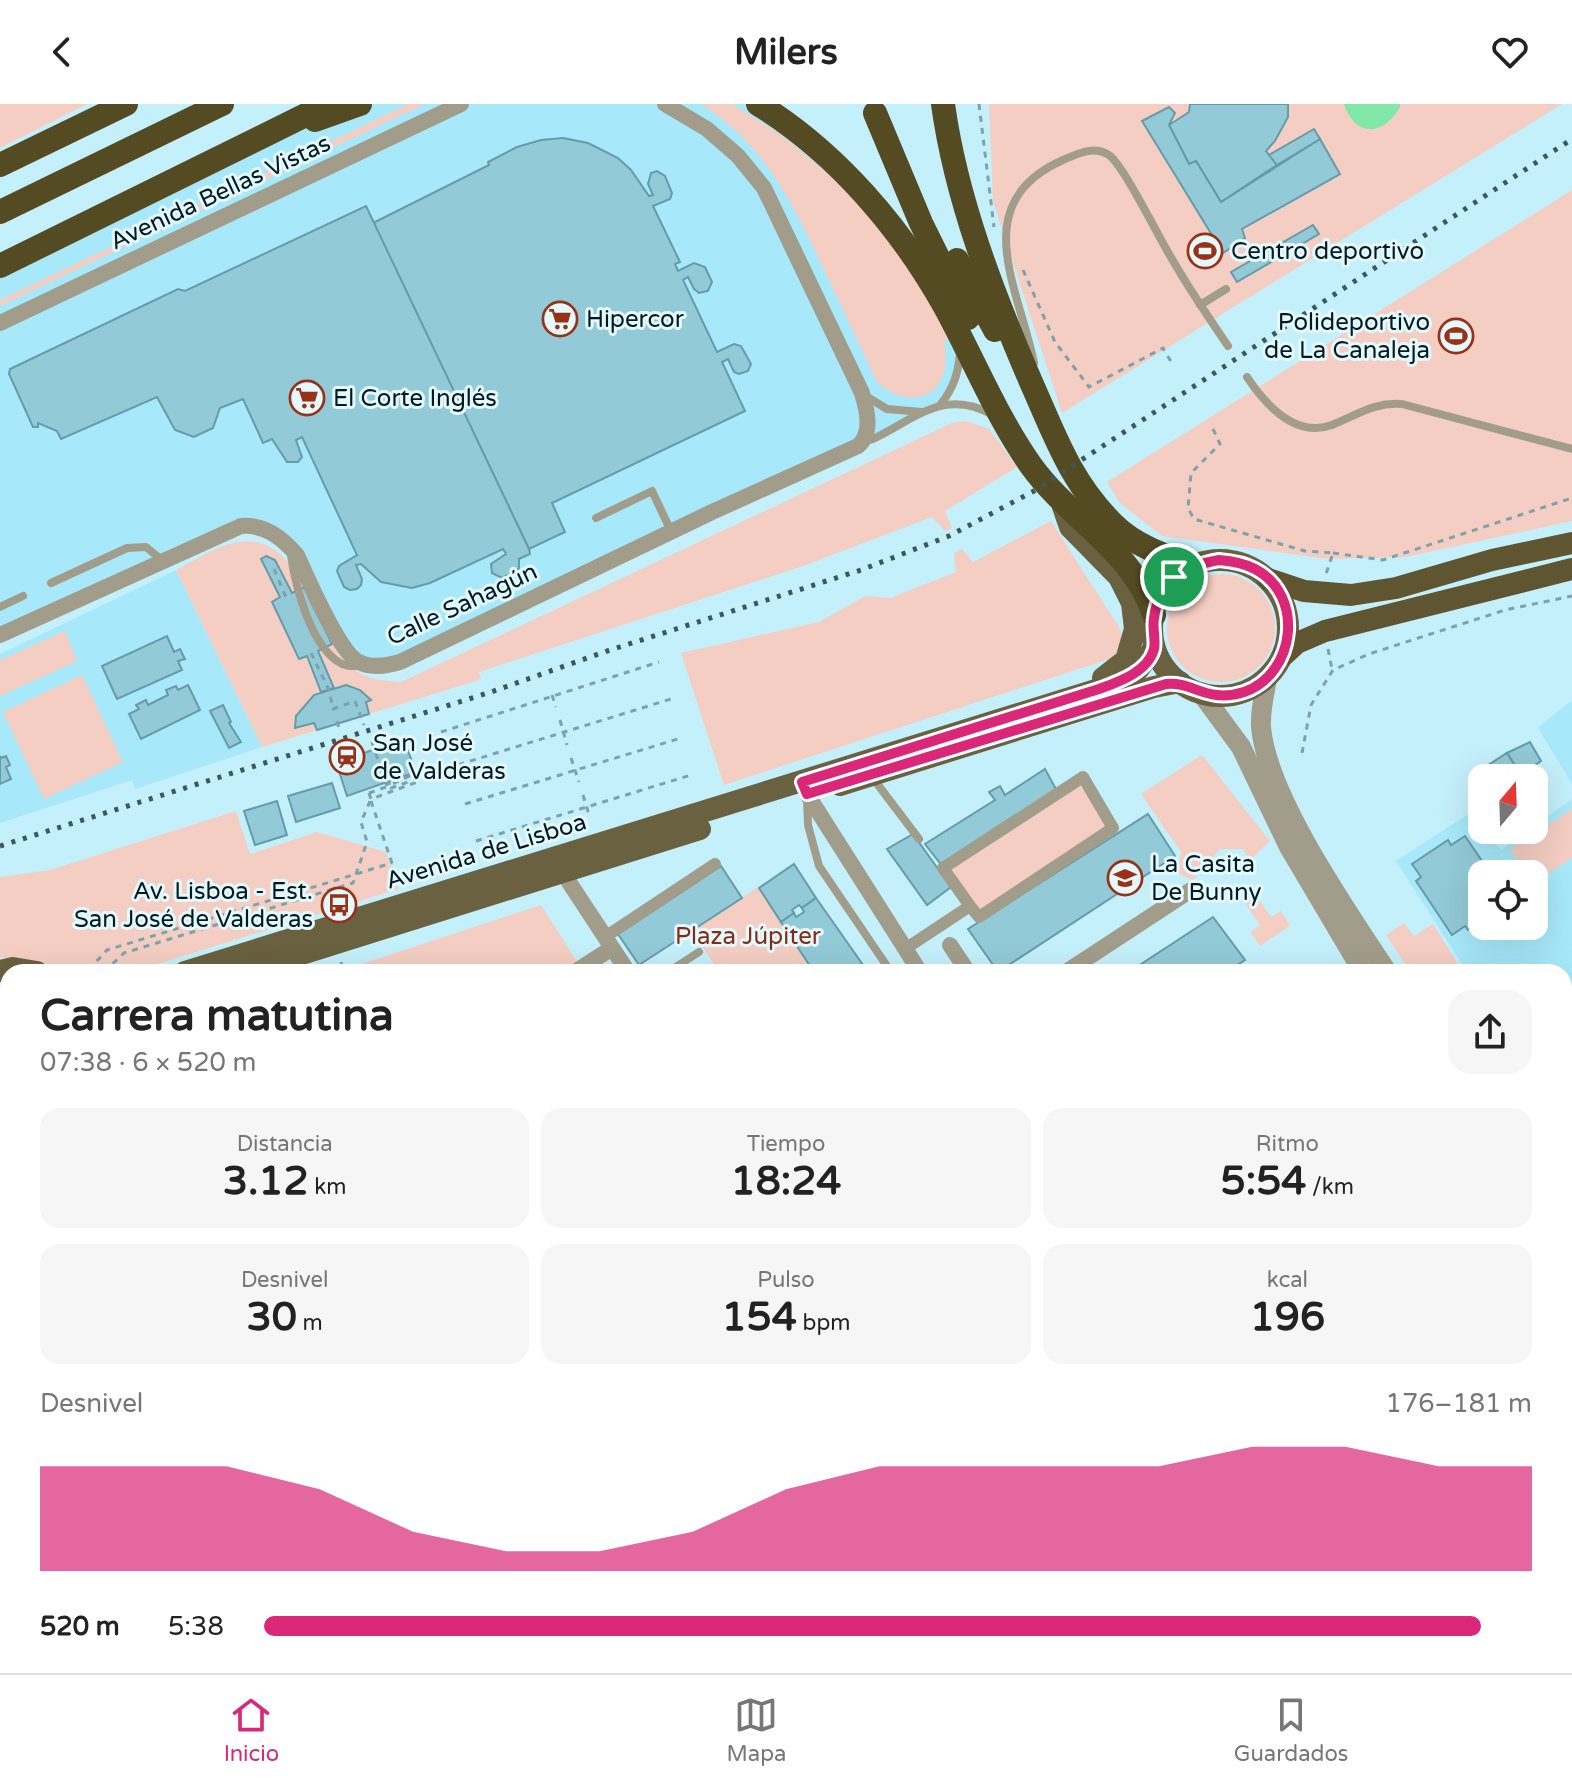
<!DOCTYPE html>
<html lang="es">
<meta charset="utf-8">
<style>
:root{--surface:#fff;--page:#f6f6f6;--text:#222;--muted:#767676;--line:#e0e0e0;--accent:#db2777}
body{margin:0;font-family:"Varela Round",sans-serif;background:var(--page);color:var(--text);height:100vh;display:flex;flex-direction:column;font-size:30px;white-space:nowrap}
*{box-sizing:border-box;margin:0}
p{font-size:26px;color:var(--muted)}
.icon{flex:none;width:44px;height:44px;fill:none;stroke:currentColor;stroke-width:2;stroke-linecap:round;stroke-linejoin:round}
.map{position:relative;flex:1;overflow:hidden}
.details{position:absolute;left:0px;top:860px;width:1572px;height:710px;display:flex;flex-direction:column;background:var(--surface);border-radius:24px 24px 0 0;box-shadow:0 8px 32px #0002}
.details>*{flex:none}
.needle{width:52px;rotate:19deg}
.buttons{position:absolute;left:1468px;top:660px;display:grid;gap:16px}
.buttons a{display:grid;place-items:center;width:80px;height:80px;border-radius:16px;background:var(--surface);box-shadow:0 8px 32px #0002;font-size:40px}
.pin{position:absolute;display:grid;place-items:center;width:68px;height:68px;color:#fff;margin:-34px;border:4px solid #fff;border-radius:50%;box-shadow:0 2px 8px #0007}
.round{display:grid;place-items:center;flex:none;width:84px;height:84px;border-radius:24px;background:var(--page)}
.overview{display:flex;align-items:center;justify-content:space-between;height:136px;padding:0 40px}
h1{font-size:44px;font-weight:700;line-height:60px}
.stats{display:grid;grid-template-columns:repeat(3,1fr);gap:12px;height:136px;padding:8px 40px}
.stats div{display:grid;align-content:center;border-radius:20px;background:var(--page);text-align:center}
.stats b{font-size:40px;font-weight:700}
.stats small{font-size:22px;font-weight:400}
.stats p{font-size:22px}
.chart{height:224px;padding:16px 40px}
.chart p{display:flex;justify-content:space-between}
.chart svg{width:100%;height:144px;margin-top:8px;fill:var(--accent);opacity:.7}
ul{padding:0 40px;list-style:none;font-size:26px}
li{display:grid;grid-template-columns:128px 96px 1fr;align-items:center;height:60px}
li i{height:20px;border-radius:10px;background:var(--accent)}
header{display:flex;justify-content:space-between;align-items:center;height:104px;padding:0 40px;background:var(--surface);font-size:36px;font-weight:700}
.tab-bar{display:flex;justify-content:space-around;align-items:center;height:112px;border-top:2px solid var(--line);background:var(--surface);font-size:22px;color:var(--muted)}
.tab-bar a{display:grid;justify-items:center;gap:4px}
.tab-bar .selected{color:var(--accent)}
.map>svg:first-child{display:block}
.built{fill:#a7e9fa;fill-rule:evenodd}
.green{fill:#f4cec3}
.water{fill:#82e8a9}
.building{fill:#93cad8;stroke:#669ba9;stroke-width:2}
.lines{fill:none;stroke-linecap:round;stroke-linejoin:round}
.path{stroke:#7ea2ab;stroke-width:3;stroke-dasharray:6 6;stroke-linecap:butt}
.service{stroke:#a29d8b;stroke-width:8}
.pedestrian{stroke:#a29d8b;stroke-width:12}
.minor{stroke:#a29d8b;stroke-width:16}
.tertiary{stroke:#a29d8b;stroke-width:20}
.primary{stroke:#69613f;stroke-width:22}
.trunk{stroke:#5f5631;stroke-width:22}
.motorway{stroke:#554b23;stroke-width:24}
.rail{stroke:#3c585f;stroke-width:5;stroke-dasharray:4 8;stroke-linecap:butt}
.route-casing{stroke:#fff;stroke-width:16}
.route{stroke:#db2777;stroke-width:10}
.labels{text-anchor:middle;stroke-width:6;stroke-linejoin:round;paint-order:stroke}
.street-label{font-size:24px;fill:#041a1f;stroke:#e3f9fe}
.poi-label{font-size:24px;fill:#041a1f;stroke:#e3f9fe;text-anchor:start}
.park-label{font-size:24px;fill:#862b13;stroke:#e3f9fe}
</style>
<header><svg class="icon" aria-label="back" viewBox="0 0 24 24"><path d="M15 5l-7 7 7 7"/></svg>Milers<svg class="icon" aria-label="heart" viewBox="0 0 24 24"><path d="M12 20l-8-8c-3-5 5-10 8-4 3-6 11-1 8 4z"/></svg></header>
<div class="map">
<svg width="1572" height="1569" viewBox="0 0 1572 1569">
<rect width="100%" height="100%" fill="#c4f0fb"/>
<g class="built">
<polygon points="360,0 758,0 822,49 954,221 958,269 941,300 400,558 356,557 297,451 253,421 0,531 0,162 106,108"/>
<polygon points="176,466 262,643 135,685 132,676 0,719 0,550"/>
<polygon points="1572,596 1572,680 1538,624"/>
<path d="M1572 695V1030L1564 1018V868H1467L1396 757 1473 707 1482 720V726H1486L1501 746 1528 726H1534V722ZM1482 770H1534V822H1482Z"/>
<polygon points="1572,1107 1572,1395 1564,1400 1564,1109"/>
<polygon points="8,1444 8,1537 0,1525 0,1449"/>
<polygon points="24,1562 356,1562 361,1569 29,1569"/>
</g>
<g class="green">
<polygon points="0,0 87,0 0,44"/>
<polygon points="408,0 425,0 0,202 0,196"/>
<path d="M701 0H732L780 30 826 68 854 95 915 171 952 233 944 238C954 287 916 312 877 278 859 240 842 203 824 166 792 98 766 42 701 0Z"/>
<polygon points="989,0 1562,0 1062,309 993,97"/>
<polygon points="1572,86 1572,417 1406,453 1327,455 1162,432 1120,399 1107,378"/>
<path d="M966 317 989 325 1017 363 945 407 952 424 945 427 932 413 800 463 479 568 481 575 479 576 369 610 366 598 370 596C345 570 315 586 296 612L314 619 317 626 262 643 176 466C195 456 216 442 237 438 308 426 316 545 360 569 371 576 388 577 401 578L952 319Z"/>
<path d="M1051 417 1121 526C1122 540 1120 547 1109 555L724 681 681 549 819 518 865 492 890 494 956 468 954 449 962 445 973 458Z"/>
<circle cx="1221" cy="524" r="54"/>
<polygon points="65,527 77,557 0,592 0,556"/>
<polygon points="82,571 123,658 44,695 3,608"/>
<polygon points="1202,651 1270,737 1250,756 1243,745 1220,745 1193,776 1177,769 1181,748 1141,690"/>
<polygon points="1084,672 1113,724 979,814 943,764"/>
<polygon points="1572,705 1572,754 1534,779 1534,770 1526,770 1510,745"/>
<polygon points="236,707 250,750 317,728 386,748 398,785 132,868 47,868 25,858 0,853 0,773 50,766"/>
<polygon points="758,783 814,868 719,868 692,827"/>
<polygon points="1252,786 1271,813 1281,807 1290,822 1260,842 1250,828 1260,821 1241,793"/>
<polygon points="541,801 578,859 564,868 337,868"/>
<polygon points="1404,819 1414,832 1433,820 1463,868 1410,868 1386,831"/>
<polygon points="1572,1395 1572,1569 1397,1569 1398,1562 1564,1562 1564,1400"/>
<polygon points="386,1562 483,1562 487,1569 391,1569"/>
</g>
<path class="water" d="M1344 0H1400V3C1384 32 1355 34 1344 0Z"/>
<g class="building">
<polygon points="1190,0 1288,0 1288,13 1275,37 1266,47 1277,61 1221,98 1196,57 1189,60 1169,21 1189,8"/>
<polygon points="1169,3 1175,9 1169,21 1189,60 1196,57 1221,98 1320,35 1340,70 1242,125 1245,134 1223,149 1142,17"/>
<polygon points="1314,25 1320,35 1277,61 1269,51"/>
<polygon points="563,34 588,39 618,54 631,66 649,92 653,91 648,80 651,69 657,67 665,72 672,89 670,95 653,102 680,158 675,160 678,167 694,159 705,163 712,178 708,187 699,189 694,185 688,173 683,176 717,248 734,240 741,242 751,260 748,267 739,270 734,268 728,255 722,258 745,307 552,399 565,428 529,445 373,119 489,61 488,58 517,43 541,36"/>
<polygon points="366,102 529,445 530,450 519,455 519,464 516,467 502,474 492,469 491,460 506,450 503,445 430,479 412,484 381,478 361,460 356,461 362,475 361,481 357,485 350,486 344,483 337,467 339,462 357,451 302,333 296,336 302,353 298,358 287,358 272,335 263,339 243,295 220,304 213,324 194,333 175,326 157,293 61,335 57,327 38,319 38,323 33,323 9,270 10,265 178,185 185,187"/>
<polygon points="1313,121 1319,130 1237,178 1231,168"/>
<polygon points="266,452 275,456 292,489 305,483 332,540 318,547 334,584 321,588 307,552 299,555 272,498 280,493 261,455"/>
<polygon points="167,532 174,548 180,545 185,555 178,557 182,566 117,595 102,562"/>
<polygon points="188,581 200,606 141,635 129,610 139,605 136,601 146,596 148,601 168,591 166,586 176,582 178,586"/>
<polygon points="346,581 360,586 371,596 366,598 369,610 317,626 314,619 295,624 296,612 314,591"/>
<polygon points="223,601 231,618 229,619 241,638 229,644 210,607"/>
<polygon points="404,636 416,668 347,692 336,658"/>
<polygon points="1530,638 1541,657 1531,664 1527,674 1523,674 1507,649"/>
<polygon points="1507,649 1523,674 1487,674 1482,665"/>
<polygon points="0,652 1,654 6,652 10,661 6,663 11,675 0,680"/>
<polygon points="1045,665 1058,689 943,763 925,740 995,696 989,688 1000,682 1005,691"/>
<polygon points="332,679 340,704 296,718 288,692"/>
<polygon points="277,697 287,731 255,741 244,707"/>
<polygon points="1148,710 1175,752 998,868 968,825"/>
<polygon points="913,730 951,783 927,801 887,745"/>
<polygon points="1465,732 1491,770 1482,770 1482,817 1468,826 1465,822 1452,831 1416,777 1421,773 1412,760 1448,736 1451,741"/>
<polygon points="794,760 816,794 802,804 799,801 792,806 794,809 781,818 759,784"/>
<polygon points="721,762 742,794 639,861 618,830"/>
<polygon points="816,794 868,868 814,868 781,818 794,809 796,813 804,808 802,804"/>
<polygon points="1213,813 1245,856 1226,868 1129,868"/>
<polygon points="1564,909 1572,921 1572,984 1564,971"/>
<polygon points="0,1091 8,1103 8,1121 5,1116 3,1118 8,1122 8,1160 0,1147"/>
<polygon points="1572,1153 1572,1233 1565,1237 1564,1220 1571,1215 1564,1205 1564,1158"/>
<polygon points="0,1237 8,1250 8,1348 0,1353"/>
<polygon points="8,1298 8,1338 0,1343 0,1303"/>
<polygon points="680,1562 720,1562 709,1569 677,1569 675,1565"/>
<polygon points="823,1562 867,1562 856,1569 828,1569"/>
<polygon points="957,1562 975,1562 980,1569 946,1569"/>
<polygon points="1003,1562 1088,1562 1077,1569 1008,1569"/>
<polygon points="1149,1562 1248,1562 1237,1569 1138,1569"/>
</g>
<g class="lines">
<g class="path">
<polyline points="979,0 994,123"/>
<polyline points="1023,166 1055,238 1089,283 1163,244 1173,261"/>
<polyline points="1213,325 1220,340 1191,369 1188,404 1194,415 1305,447 1333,449 1326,470"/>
<polyline points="1333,449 1383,456 1572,394"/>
<polyline points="274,465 288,498"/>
<polyline points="1328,545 1332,565"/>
<polyline points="311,549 329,586 333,605 355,597 364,621"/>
<polyline points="552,591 556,603"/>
<polyline points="560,616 567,641"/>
<polyline points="337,617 340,628"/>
<polyline points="441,628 659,558"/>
<polyline points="372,638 379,659"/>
<polyline points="346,647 349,657"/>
<polyline points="1302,649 1311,601 1333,566 1369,550 1505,506 1572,492"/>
<polyline points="571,654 579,678"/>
<polyline points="385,681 414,670 390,681 391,684 451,663 671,595"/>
<polyline points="369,689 371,695 420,677 419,674"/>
<polyline points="369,689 386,683 384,678"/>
<polyline points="583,691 590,714"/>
<polyline points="371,697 399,780"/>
<polyline points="465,700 681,634"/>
<polyline points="476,737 691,671"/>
<polyline points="341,858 343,867"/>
<polyline points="100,868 96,858 107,846 392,759"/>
<polyline points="104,868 124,849 353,779 367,738 361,718 371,695"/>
<polyline points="0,1070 8,1082"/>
<polyline points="0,1362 8,1357"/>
<polyline points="0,1398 8,1392"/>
<polyline points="0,1446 8,1441"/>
<polyline points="0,1533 8,1545"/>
<polyline points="1564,1544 1572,1539"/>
<polyline points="1564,1555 1572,1568"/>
<polyline points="19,1562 23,1569"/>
<polyline points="406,1562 411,1569"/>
<polyline points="1498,1562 1502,1569"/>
<polyline points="1535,1562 1540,1569"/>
<polyline points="1114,1569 1125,1562"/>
<polyline points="1524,1569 1535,1562"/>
</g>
<g class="service">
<polyline points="1200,201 1226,185"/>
<path d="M1034 259C1019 184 966 99 1063 56 1077 50 1094 41 1109 51 1124 62 1159 134 1172 155 1189 185 1209 214 1228 242"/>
<path d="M1247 273C1265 300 1295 334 1332 321 1357 311 1374 298 1402 300L1572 345"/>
<polyline points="864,291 887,305 922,308"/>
<path d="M941 300C954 283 958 270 960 249"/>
<path d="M864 337 873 335C915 315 944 284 991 310"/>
<polyline points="596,414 652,387 671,427"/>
<path d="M291 452C296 484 311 544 342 560 348 563 355 562 361 562"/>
<polyline points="51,479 127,444 146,443 163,457"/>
<polyline points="0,503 23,492"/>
<polyline points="872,673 919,735"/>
<polyline points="807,695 808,721 819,762 891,868"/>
<polyline points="668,868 699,848"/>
</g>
<g class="pedestrian">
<polyline points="605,833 715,760"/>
<polyline points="905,845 970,802 979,813 1113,724 1083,673 943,764 970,802"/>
</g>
<g class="minor">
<polyline points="0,219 461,0"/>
<path d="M0 531 241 422C265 420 282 434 297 451 308 475 337 544 357 557 370 565 386 562 400 558L712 408 858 342C873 329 867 306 862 289L764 84 738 52 707 25 665 0"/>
<polyline points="802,678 807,690 920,868"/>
<polyline points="563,769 628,868"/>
<polyline points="950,841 968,868"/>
<polyline points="575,868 612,844"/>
<polyline points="1066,868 1191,786"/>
<polyline points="0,1002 8,1014"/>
<polyline points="0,1023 8,1028"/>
<polyline points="1564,1086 1572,1084"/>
<polyline points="0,1192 8,1204"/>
<polyline points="0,1418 8,1413"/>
<polyline points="372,1562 376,1569"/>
<polyline points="497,1562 501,1569"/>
<polyline points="647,1562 652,1569"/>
<polyline points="809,1562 811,1569"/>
<polyline points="991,1562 995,1569"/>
<polyline points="0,1564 3,1569"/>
<polyline points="596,1569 606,1562"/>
<polyline points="744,1569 755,1562"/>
<polyline points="905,1569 915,1562"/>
<polyline points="1308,1569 1318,1562"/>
</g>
<g class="tertiary">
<path d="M1267 575C1264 591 1260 607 1261 623 1267 693 1348 808 1387 868"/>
<polyline points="1202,590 1241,643 1289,743 1363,868"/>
<polyline points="1376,1569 1377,1562"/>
</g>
<g class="primary">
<polyline points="1060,394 1070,423 1119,473 1132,499 1135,525 1126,556 1103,574"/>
<circle cx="1220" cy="524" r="68"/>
<polyline points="840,681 1154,583 1180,578"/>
<polyline points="0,867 13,864 37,868"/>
<polyline points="185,868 1099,585 1137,567 1154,544"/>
<polyline points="244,868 700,725"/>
<polyline points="0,992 8,993"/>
</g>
<g class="trunk">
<polyline points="1268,475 1304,487 1351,491 1396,484 1492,456 1572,439"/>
<polyline points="1284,551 1297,539 1325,527 1572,465"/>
</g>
<g class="motorway">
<path d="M758 0C836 48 901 124 945 203 974 256 997 314 1032 363 1070 415 1135 449 1154 511"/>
<path d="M943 0C956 95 993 190 1031 278 1055 332 1070 377 1113 420 1135 442 1165 452 1193 461"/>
<polyline points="875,9 921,119 968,214"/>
<polyline points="315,16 360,0"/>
<polyline points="0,61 126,0"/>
<polyline points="0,108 222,0"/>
<polyline points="957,156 995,226"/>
<polyline points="0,162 328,0"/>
</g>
<polyline class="rail" points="0,742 491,588 607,547 861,466 949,432 1034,387 1572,35"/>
</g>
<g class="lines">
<g class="route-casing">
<path id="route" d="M1219 456C1231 457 1244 459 1255 465 1305 491 1296 570 1244 588 1207 600 1193 577 1166 580L807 690 802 678 1099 585C1118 578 1148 568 1154 545 1156 536 1152 524 1154 514 1159 475 1185 462 1219 456Z"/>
</g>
<use href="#route" class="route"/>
</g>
<defs>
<g id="stadium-ring" transform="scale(1.8)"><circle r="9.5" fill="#e3f9fe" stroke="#983115" stroke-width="1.5"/><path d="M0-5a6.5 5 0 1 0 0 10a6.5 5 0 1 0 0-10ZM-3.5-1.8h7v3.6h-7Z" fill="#983115"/></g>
<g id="supermarket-ring" transform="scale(1.8)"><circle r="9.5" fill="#e3f9fe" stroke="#983115" stroke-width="1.5"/><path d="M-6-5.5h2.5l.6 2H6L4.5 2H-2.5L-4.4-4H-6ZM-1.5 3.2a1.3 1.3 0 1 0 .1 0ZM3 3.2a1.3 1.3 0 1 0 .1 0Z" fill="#983115"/></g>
<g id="station-ring" transform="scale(1.8)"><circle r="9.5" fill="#e3f9fe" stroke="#983115" stroke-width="1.5"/><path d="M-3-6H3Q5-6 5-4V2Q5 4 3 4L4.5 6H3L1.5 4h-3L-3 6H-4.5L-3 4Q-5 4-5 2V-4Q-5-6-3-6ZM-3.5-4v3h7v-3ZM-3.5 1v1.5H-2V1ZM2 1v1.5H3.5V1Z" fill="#983115"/></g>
<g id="school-ring" transform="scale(1.8)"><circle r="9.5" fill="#e3f9fe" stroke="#983115" stroke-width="1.5"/><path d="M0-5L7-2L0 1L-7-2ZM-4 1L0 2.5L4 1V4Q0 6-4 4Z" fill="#983115"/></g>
<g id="bus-ring" transform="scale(1.8)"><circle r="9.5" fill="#e3f9fe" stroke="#983115" stroke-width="1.5"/><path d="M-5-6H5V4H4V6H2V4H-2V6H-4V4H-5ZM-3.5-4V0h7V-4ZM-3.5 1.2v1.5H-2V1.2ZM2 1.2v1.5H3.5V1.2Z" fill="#983115"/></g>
</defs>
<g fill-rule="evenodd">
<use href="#stadium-ring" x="1205" y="147"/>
<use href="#supermarket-ring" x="560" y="215"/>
<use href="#stadium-ring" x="1456" y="232"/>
<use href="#supermarket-ring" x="307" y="294"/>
<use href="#station-ring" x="347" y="653"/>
<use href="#school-ring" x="1125" y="774"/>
<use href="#bus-ring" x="339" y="801"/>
</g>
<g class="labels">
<g class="street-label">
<text transform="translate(220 88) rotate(-25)" y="8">Avenida Bellas Vistas</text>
<text transform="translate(462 500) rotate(-25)" y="8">Calle Sahagún</text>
<text transform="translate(486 747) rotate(-17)" y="8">Avenida de Lisboa</text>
</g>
<g class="poi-label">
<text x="1231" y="155">Centro deportivo</text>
<text x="586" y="223">Hipercor</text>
<text x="1430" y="226" text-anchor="end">Polideportivo<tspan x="1430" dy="28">de La Canaleja</tspan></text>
<text x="333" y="302">El Corte Inglés</text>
<text x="373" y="647">San José<tspan x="373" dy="28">de Valderas</tspan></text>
<text x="1151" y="768">La Casita<tspan x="1151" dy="28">De Bunny</tspan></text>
<text x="313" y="795" text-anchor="end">Av. Lisboa - Est.<tspan x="313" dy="28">San José de Valderas</tspan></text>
</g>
<g class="park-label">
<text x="748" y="840">Plaza Júpiter</text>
</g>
</g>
</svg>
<div class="buttons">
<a><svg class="needle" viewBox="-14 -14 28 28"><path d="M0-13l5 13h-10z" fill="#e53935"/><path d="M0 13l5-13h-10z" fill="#767676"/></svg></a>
<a><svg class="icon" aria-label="locate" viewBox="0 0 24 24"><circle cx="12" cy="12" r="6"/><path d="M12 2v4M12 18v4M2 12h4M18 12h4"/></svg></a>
</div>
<div class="pin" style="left:1174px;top:473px;background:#1e9e55"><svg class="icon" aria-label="arrive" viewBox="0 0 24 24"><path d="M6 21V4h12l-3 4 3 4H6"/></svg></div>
<section class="details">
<div class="overview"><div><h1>Carrera matutina</h1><p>07:38 · 6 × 520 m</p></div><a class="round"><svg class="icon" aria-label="share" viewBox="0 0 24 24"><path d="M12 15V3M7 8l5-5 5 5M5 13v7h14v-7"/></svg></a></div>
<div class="stats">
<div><p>Distancia</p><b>3.12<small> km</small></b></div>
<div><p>Tiempo</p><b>18:24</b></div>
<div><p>Ritmo</p><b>5:54<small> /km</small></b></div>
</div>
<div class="stats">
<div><p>Desnivel</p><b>30<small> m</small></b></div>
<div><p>Pulso</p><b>154<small> bpm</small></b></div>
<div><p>kcal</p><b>196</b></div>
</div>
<div class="chart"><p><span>Desnivel</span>176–181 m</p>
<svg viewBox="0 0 160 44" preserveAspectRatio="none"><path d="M0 44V12L10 12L20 12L30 19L40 32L50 38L60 38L70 32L80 19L90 12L100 12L110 12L120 12L130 6L140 6L150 12L160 12V44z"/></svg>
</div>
<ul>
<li><b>520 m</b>5:38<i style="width:96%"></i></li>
</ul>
</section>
</div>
<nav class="tab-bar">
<a class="selected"><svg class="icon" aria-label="home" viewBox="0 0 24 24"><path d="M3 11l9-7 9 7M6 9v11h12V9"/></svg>Inicio</a>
<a><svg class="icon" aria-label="map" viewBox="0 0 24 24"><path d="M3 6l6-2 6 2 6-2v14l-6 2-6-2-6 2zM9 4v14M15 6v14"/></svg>Mapa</a>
<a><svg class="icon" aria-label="saved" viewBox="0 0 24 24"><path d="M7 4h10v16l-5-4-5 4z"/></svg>Guardados</a>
</nav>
